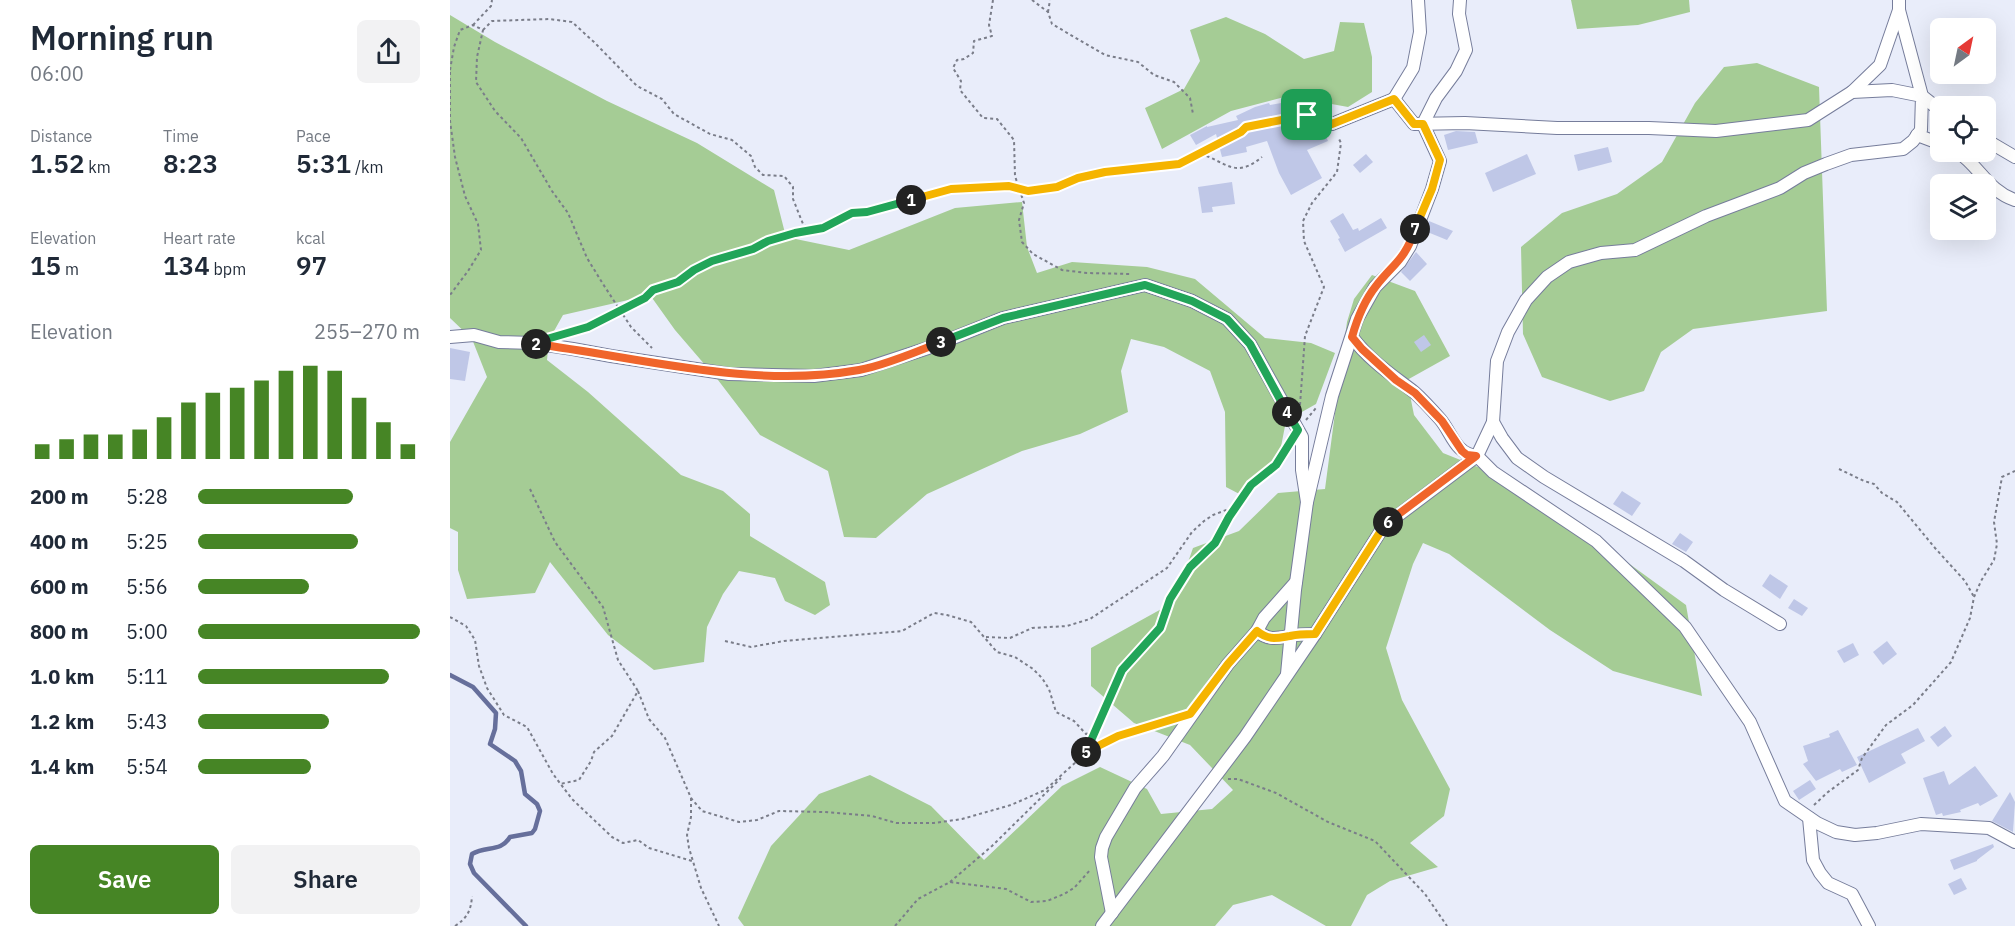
<!DOCTYPE html>
<meta charset="utf-8">
<style>
:root{--surface:#fff;--page:#f2f2f3;--text:#1f2937;--muted:#747a83;--accent:#468525}
body{margin:0;font-family:"IBM Plex Sans",sans-serif;background:var(--page);color:var(--text);height:100vh;display:flex;flex-direction:column;font-size:22px;white-space:nowrap}
*{box-sizing:border-box;margin:0}
p{font-size:20px;color:var(--muted)}
.icon{flex:none;width:33px;height:33px;fill:none;stroke:currentColor;stroke-width:2;stroke-linecap:round;stroke-linejoin:round}
.map{position:relative;flex:1;overflow:hidden}
.sheet{display:flex;flex-direction:column;background:var(--surface);width:450px}
.sheet>*{flex:none}
.needle{width:39px;rotate:33deg}
.buttons{position:absolute;left:1480px;top:18px;display:grid;gap:12px}
.buttons a{display:grid;place-items:center;width:66px;height:66px;border-radius:9px;background:var(--surface);box-shadow:0 6px 24px #0002;font-size:30px}
.pin{position:absolute;display:grid;place-items:center;width:51px;height:51px;color:#fff;margin:-26px;border-radius:12px;box-shadow:0 3px 9px #0006}
.km{position:absolute;width:30px;height:30px;margin:-15px;border-radius:50%;background:#222;color:#fff;font-size:16px;line-height:30px;text-align:center}
.round{display:grid;place-items:center;flex:none;width:63px;height:63px;border-radius:9px;background:var(--page)}
.overview{display:flex;align-items:center;justify-content:space-between;height:102px;padding:0 30px}
h1{font-size:33px;font-weight:600;line-height:45px}
.stats{display:grid;grid-template-columns:repeat(3,1fr);gap:9px;height:102px;padding:6px 30px}
.stats div{display:grid;align-content:center}
.stats b{font-size:26px;font-weight:600}
.stats small{font-size:16px;font-weight:400}
.stats p{font-size:16px}
.chart{height:168px;padding:12px 30px}
.chart p{display:flex;justify-content:space-between}
.chart svg{width:100%;height:108px;margin-top:6px;stroke:var(--accent);stroke-width:6}
.primary-button{display:flex;gap:12px;margin-top:auto;padding:12px 30px}
.primary-button a{flex:1;height:69px;border-radius:9px;background:var(--accent);color:#fff;font-size:24px;font-weight:600;line-height:69px;text-align:center}
.primary-button a+a{background:var(--page);color:var(--text)}
ul{padding:0 30px;list-style:none;font-size:20px}
li{display:grid;grid-template-columns:96px 72px 1fr;align-items:center;height:45px}
li i{height:15px;border-radius:8px;background:var(--accent)}
main{display:flex;flex:1;min-height:0}
.map>svg:first-child{display:block}
.forest{fill:#a5cc95}
.lines{fill:none;stroke-linecap:round;stroke-linejoin:round}
.stream{stroke:#666f9b;stroke-width:4.5}
.building{fill:#bfc7e7}
.street-casing{stroke:#767d9b;stroke-width:14}
.path{stroke:#7a7d89;stroke-width:2;stroke-dasharray:3 3;stroke-linecap:butt}
.street{stroke:#fff;stroke-width:12}
.split-1-casing{stroke:#fff;stroke-width:12}
.split-2-casing{stroke:#fff;stroke-width:12}
.split-3-casing{stroke:#fff;stroke-width:12}
.split-4-casing{stroke:#fff;stroke-width:12}
.split-5-casing{stroke:#fff;stroke-width:12}
.split-6-casing{stroke:#fff;stroke-width:12}
.split-7-casing{stroke:#fff;stroke-width:12}
.split-8-casing{stroke:#fff;stroke-width:12}
.split-1{stroke:#f5b400;stroke-width:8}
.split-2{stroke:#22a559;stroke-width:8}
.split-3{stroke:#f0652b;stroke-width:8}
.split-4{stroke:#22a559;stroke-width:8}
.split-5{stroke:#22a559;stroke-width:8}
.split-6{stroke:#f5b400;stroke-width:8}
.split-7{stroke:#f0652b;stroke-width:8}
.split-8{stroke:#f5b400;stroke-width:8}
</style>
<main>
<section class="sheet">
<div class="overview"><div><h1>Morning run</h1><p>06:00</p></div><a class="round"><svg class="icon" aria-label="share" viewBox="0 0 24 24"><path d="M12 15V3M7 8l5-5 5 5M5 13v7h14v-7"/></svg></a></div>
<div class="stats">
<div><p>Distance</p><b>1.52<small> km</small></b></div>
<div><p>Time</p><b>8:23</b></div>
<div><p>Pace</p><b>5:31<small> /km</small></b></div>
</div>
<div class="stats">
<div><p>Elevation</p><b>15<small> m</small></b></div>
<div><p>Heart rate</p><b>134<small> bpm</small></b></div>
<div><p>kcal</p><b>97</b></div>
</div>
<div class="chart"><p><span>Elevation</span>255–270 m</p>
<svg viewBox="0 0 160 44" preserveAspectRatio="none"><path d="M5 44V38M15 44V36M25 44V34M35 44V34M45 44V32M55 44V27M65 44V21M75 44V17M85 44V15M95 44V12M105 44V8M115 44V6M125 44V8M135 44V19M145 44V29M155 44V38"/></svg>
</div>
<ul>
<li><b>200 m</b>5:28<i style="width:70%"></i></li>
<li><b>400 m</b>5:25<i style="width:72%"></i></li>
<li><b>600 m</b>5:56<i style="width:50%"></i></li>
<li><b>800 m</b>5:00<i style="width:100%"></i></li>
<li><b>1.0 km</b>5:11<i style="width:86%"></i></li>
<li><b>1.2 km</b>5:43<i style="width:59%"></i></li>
<li><b>1.4 km</b>5:54<i style="width:51%"></i></li>
</ul>
<div class="primary-button"><a>Save</a><a>Share</a></div>
</section>
<div class="map">
<svg width="1565" height="926" viewBox="0 0 1565 926">
<rect width="100%" height="100%" fill="#e9edfa"/>
<g class="forest">
<polygon points="1121,0 1239,0 1240,12 1188,25 1127,29"/>
<polygon points="0,15 45,42 157,101 247,143 324,190 336,237 399,250 505,208 572,202 577,247 587,273 622,262 697,267 745,279 815,338 861,343 885,353 866,404 836,421 829,457 797,498 776,487 775,412 760,371 714,347 681,339 671,371 678,412 630,434 572,451 477,494 426,538 394,537 378,471 310,435 268,380 225,330 200,295 113,315 99,340 97,360 138,392 231,475 273,491 300,514 300,536 375,582 380,605 365,615 335,601 325,578 289,571 273,594 257,627 254,662 204,670 158,635 100,562 85,593 17,599 8,570 8,532 0,528 0,442 37,377 22,339 0,318"/>
<polygon points="776,17 815,34 854,59 884,51 890,22 914,23 922,57 922,92 898,107 838,96 781,111 712,149 695,108 734,89 750,61 740,30"/>
<polygon points="1307,63 1369,87 1377,311 1243,329 1211,352 1194,391 1160,401 1092,377 1073,334 1071,247 1112,213 1167,194 1212,162 1245,103 1274,67"/>
<polygon points="922,275 965,291 1000,356 957,380 964,415 993,453 1068,483 1236,605 1252,696 1163,671 1100,630 999,554 973,543 963,564 936,648 952,700 1000,789 994,816 960,843 988,867 940,881 917,895 901,926 876,926 822,895 783,905 765,926 294,926 288,918 321,846 369,794 420,775 481,806 534,860 612,786 650,767 697,789 711,814 762,809 783,790 740,745 684,723 641,686 641,648 724,602 743,548 789,531 828,493 875,489 897,322 904,299"/>
</g>
<g class="lines">
<path class="stream" d="M0 675 23 687 46 713 45 729 40 744 65 761 71 771 75 794 87 804 90 811 85 829 82 833 60 837C50 853 37 845 22 854L20 864 24 873 76 926"/>
</g>
<g class="building">
<polygon points="848,100 849,111 858,133 872,127 878,141 857,150 872,178 841,195 829,173 817,141 796,147 797,152 772,157 766,134 746,145 740,135 757,126 757,127 788,120 786,116 805,107 819,103 820,105"/>
<polygon points="1006,131 1025,132 1028,143 998,150 994,135"/>
<polygon points="1158,147 1162,162 1128,171 1124,155"/>
<polygon points="916,154 923,162 910,173 903,165"/>
<polygon points="1077,154 1086,174 1043,192 1035,173"/>
<polygon points="782,182 785,204 762,207 763,212 752,213 748,187"/>
<polygon points="893,213 903,230 908,228 909,231 931,218 937,228 895,252 888,239 890,238 880,221"/>
<polygon points="979,221 1003,231 997,240 975,231"/>
<polygon points="966,252 977,264 960,281 951,272"/>
<polygon points="974,335 981,345 971,352 964,342"/>
<polygon points="0,348 20,352 15,381 0,379"/>
<polygon points="1172,491 1191,503 1182,516 1163,504"/>
<polygon points="1230,533 1243,542 1236,552 1222,544"/>
<polygon points="1320,574 1338,586 1330,599 1312,586"/>
<polygon points="1344,599 1358,608 1352,616 1338,608"/>
<polygon points="1437,641 1447,654 1433,665 1423,652"/>
<polygon points="1403,643 1409,655 1394,663 1387,651"/>
<polygon points="1495,726 1502,736 1488,747 1480,737"/>
<polygon points="1468,728 1475,741 1451,754 1456,763 1419,783 1407,757"/>
<polygon points="1388,730 1407,765 1392,772 1390,769 1366,781 1353,764 1358,761 1353,746 1380,737 1379,734"/>
<polygon points="1525,766 1548,796 1530,806 1528,803 1510,810 1511,812 1493,816 1492,813 1486,815 1473,778 1494,771 1499,785"/>
<polygon points="1360,780 1366,789 1349,800 1343,791"/>
<polygon points="1560,792 1565,802 1563,832 1542,821"/>
<polygon points="1543,844 1544,847 1527,860 1527,861 1504,870 1500,860"/>
<polygon points="1511,878 1517,889 1504,895 1498,884"/>
</g>
<g class="lines">
<g class="street-casing">
<g id="street">
<polyline points="1449,0 1449,10 1472,96 1491,111"/>
<polyline points="1402,92 1430,65 1449,10"/>
<polyline points="944,99 963,68 970,32 968,0"/>
<path d="M882 124 944 99 964 124 1015 123 1107 128H1199L1266 131 1358 120 1402 92 1442 90 1472 96 1471 130 1463 141 1453 149 1401 155 1376 164 1354 173 1330 188 1256 216 1185 250 1151 253 1119 262 1097 277 1076 300 1058 332 1047 361 1043 422 1027 456C1005 454 1002 433 990 419 982 410 973 400 964 392 942 375 919 360 902 337"/>
<polyline points="1467,135 1491,144"/>
<polyline points="1536,140 1565,157"/>
<path d="M1508 152C1530 167 1538 191 1565 200"/>
<polyline points="0,337 24,335 49,342 83,343 123,349 161,356 279,374 364,376 411,370 478,348 553,318 695,285 742,301 777,319 800,344 852,437 852,470 857,502"/>
<polyline points="1043,422 1052,438 1067,458 1094,477 1234,561 1274,590 1330,624"/>
<path d="M807 631C819 641 827 638 840 636 848 634 857 634 865 634"/>
<polyline points="837,674 845,590 857,502 882,396 907,319 925,287 950,262 960,246 982,189 990,161 973,124 986,98 1006,71 1016,50 1009,14 1010,0"/>
<polyline points="1359,818 1363,860 1370,873 1378,883 1402,894 1419,926"/>
<polyline points="662,913 651,857 652,848 656,837 685,788 713,756 778,664 807,631 814,618 846,582"/>
<polyline points="652,926 795,737 865,634 934,526 1027,456 1043,472 1146,541 1235,627 1300,722 1335,801 1367,823 1386,832 1405,835 1427,833 1471,824 1539,828 1565,842"/>
</g>
</g>
<g class="path">
<polyline points="543,0 539,25 542,36 524,41 523,53 514,59 507,60 503,68 511,81 510,90 533,118 547,119 564,140 565,176 574,203 569,220 572,242 583,254 612,270 637,273 681,274"/>
<polyline points="582,0 598,12 602,24 655,55 688,62 704,75 724,82 740,98 743,114"/>
<polyline points="598,12 600,0"/>
<polyline points="23,25 41,6 42,0"/>
<polyline points="33,30 42,21 99,19 122,22 144,42 187,86 212,99 224,114 260,134 282,140 301,156 305,167 313,175 334,176 343,187 343,199 353,224 362,231"/>
<polyline points="0,70 4,47 10,30 23,25 33,30 27,57 26,82 45,111 71,138 102,191 118,213 137,258 153,284 181,327 202,348"/>
<polyline points="0,72 0,121 5,157 15,196 28,224 31,250 18,271 0,295"/>
<path d="M748 153 791 132C805 119 853 113 872 116"/>
<path d="M117 334 154 320 195 299 203 290 228 282 244 270 262 261 303 249 318 241 345 233 373 228 402 213 417 212 501 189 559 186 578 191 607 187 628 178 655 172 729 164 748 153C776 161 784 180 812 157"/>
<polyline points="850,405 855,336 874,287 854,241 853,221 862,203 887,172 891,143 888,137"/>
<polyline points="856,420 866,408"/>
<polyline points="1389,469 1414,481 1424,484 1432,493 1447,502 1485,548 1515,581 1524,597"/>
<polyline points="80,489 105,542 153,607 168,660 188,691 162,736 144,752 141,761 129,780 110,784"/>
<polyline points="0,617 16,626 25,640 29,666 37,688 54,715 77,727 103,774 122,799 162,837 173,843 188,840 199,848 242,861"/>
<polyline points="536,637 560,638 582,628 617,626 640,619 717,568 742,532 754,521 763,515 784,507"/>
<polyline points="275,641 301,647 334,641 452,631 484,613 497,615 521,622 547,652 565,657 583,669 592,678 599,689 606,712 624,721 636,734 646,730"/>
<polyline points="188,691 199,719 215,738 241,798 252,811 289,822 307,820 329,811 374,812 422,816 446,823 484,823 512,819 561,805 595,790 636,753 648,745 668,736 721,721"/>
<polyline points="636,753 672,670 710,628 720,599 740,566 766,543 779,517 801,485 826,465 839,444"/>
<polyline points="778,779 788,779 826,793 878,822 925,841 975,894 997,926"/>
<polyline points="241,798 241,817 237,835 239,848 251,888 269,926"/>
<polyline points="1364,805 1378,792 1408,770 1412,758 1436,725 1463,705 1501,662 1520,618 1524,597 1531,581 1544,560 1547,544 1544,522 1552,477 1565,471"/>
<polyline points="500,882 542,846 611,778"/>
<path d="M5 926C17 918 21 911 22 896"/>
<polyline points="445,926 468,899 500,882 556,889 581,902 597,901 614,894 624,888 641,869"/>
</g>
<use href="#street" class="street"/>
</g>
<g class="lines">
<g class="split-1-casing">
<polyline id="split-1" points="461,200 501,189 559,186 578,191 607,187 628,178 655,172 729,164 791,132 796,127 857,115"/>
</g>
<g class="split-2-casing">
<polyline id="split-2" points="86,344 83,343 138,327 195,298 203,290 228,282 244,270 262,261 303,249 318,241 345,233 373,228 402,213 417,212 461,200"/>
</g>
<g class="split-3-casing">
<path id="split-3" d="M86 344C192 358 302 389 409 370 433 366 469 351 491 342"/>
</g>
<g class="split-4-casing">
<polyline id="split-4" points="491,342 553,318 695,285 742,301 777,319 800,344 837,412"/>
</g>
<g class="split-5-casing">
<polyline id="split-5" points="636,752 672,670 710,628 720,599 740,567 765,543 779,517 801,485 826,465 848,430 837,412"/>
</g>
<g class="split-6-casing">
<path id="split-6" d="M636 752 668 736 740 714 778 664 807 631C819 641 827 638 840 636 848 634 857 634 865 634L934 526 938 522"/>
</g>
<g class="split-7-casing">
<path id="split-7" d="M938 522 1026 456 1017 455 1012 451 992 421 965 393 946 380 912 349 902 337C907 319 914 301 926 286 944 263 955 260 965 229"/>
</g>
<g class="split-8-casing">
<polyline id="split-8" points="857,115 871,115 882,124 944,99 964,124 973,124 990,160 982,189 965,229"/>
</g>
<use href="#split-1" class="split-1"/>
<use href="#split-2" class="split-2"/>
<use href="#split-3" class="split-3"/>
<use href="#split-4" class="split-4"/>
<use href="#split-5" class="split-5"/>
<use href="#split-6" class="split-6"/>
<use href="#split-7" class="split-7"/>
<use href="#split-8" class="split-8"/>
</g>
</svg>
<div class="buttons">
<a><svg class="needle" viewBox="-14 -14 28 28"><path d="M0-13l5 13h-10z" fill="#e53935"/><path d="M0 13l5-13h-10z" fill="#747a83"/></svg></a>
<a><svg class="icon" aria-label="locate" viewBox="0 0 24 24"><circle cx="12" cy="12" r="6"/><path d="M12 2v4M12 18v4M2 12h4M18 12h4"/></svg></a>
<a><svg class="icon" aria-label="layers" viewBox="0 0 24 24"><path d="M12 4l9 5-9 5-9-5zM3 14l9 5 9-5"/></svg></a>
</div>
<div class="pin" style="left:857px;top:115px;background:#1e9e55"><svg class="icon" aria-label="arrive" viewBox="0 0 24 24"><path d="M6 21V4h12l-3 4 3 4H6"/></svg></div>
<b class="km" style="left:461px;top:200px">1</b>
<b class="km" style="left:86px;top:344px">2</b>
<b class="km" style="left:491px;top:342px">3</b>
<b class="km" style="left:837px;top:412px">4</b>
<b class="km" style="left:636px;top:752px">5</b>
<b class="km" style="left:938px;top:522px">6</b>
<b class="km" style="left:965px;top:229px">7</b>
</div>
</main>
